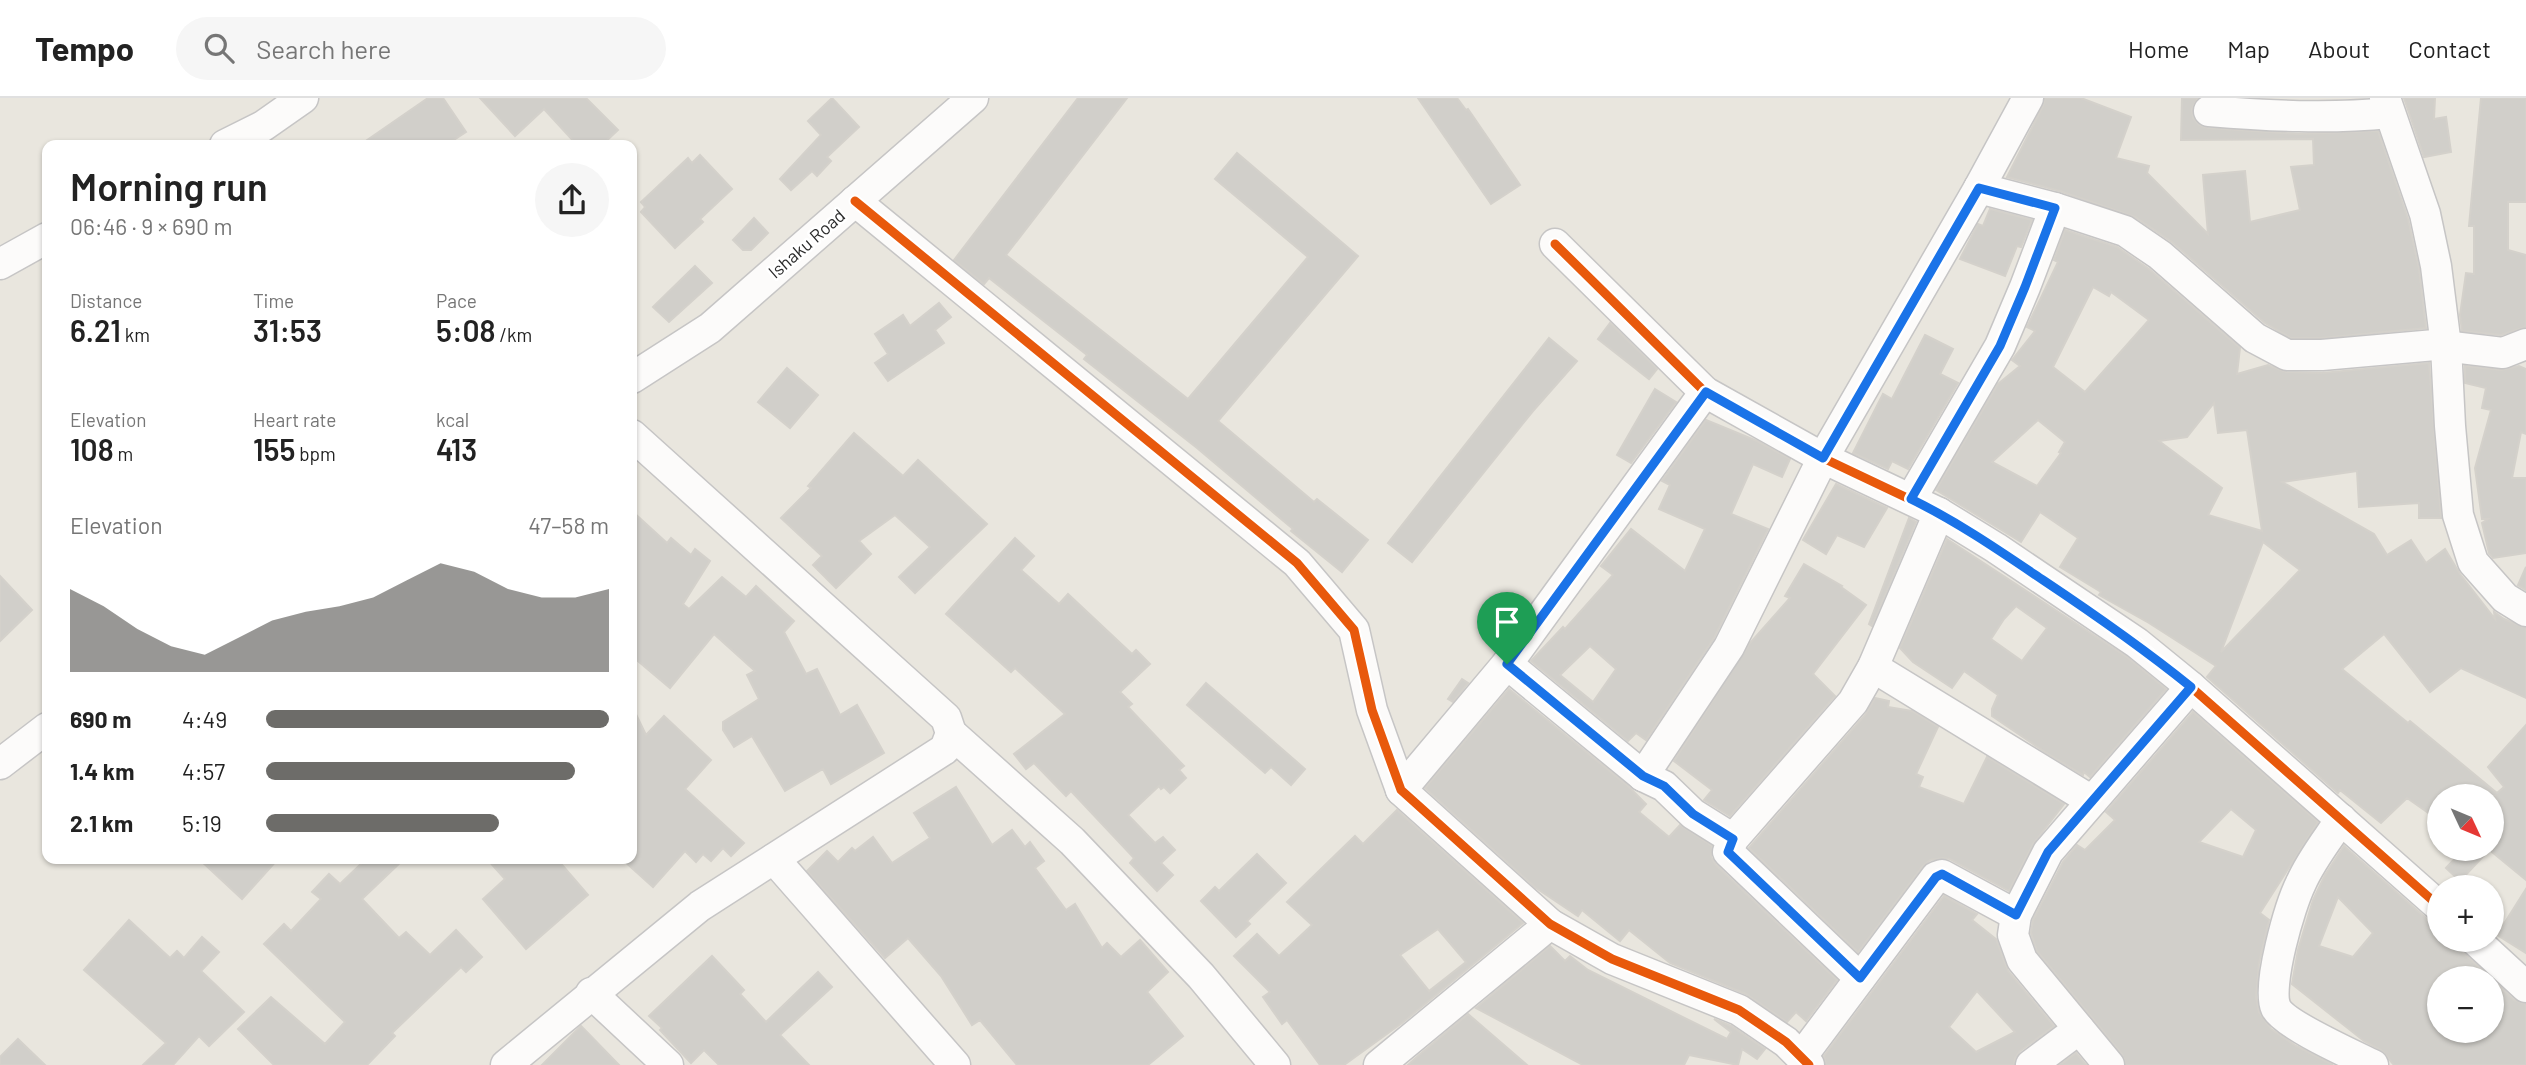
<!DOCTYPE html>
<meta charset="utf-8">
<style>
:root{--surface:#fff;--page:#f6f6f6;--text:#222;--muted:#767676;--line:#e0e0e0;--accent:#6d6c69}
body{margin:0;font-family:Barlow,sans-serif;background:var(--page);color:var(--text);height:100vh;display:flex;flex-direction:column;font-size:26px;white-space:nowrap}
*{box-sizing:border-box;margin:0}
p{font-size:23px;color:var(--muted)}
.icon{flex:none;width:38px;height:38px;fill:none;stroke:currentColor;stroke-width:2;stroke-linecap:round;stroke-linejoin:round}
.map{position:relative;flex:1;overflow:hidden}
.details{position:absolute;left:42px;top:42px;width:595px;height:724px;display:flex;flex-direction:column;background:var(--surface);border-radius:14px;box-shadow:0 2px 5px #0004}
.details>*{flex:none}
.needle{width:46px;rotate:134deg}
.buttons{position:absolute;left:2427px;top:686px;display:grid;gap:14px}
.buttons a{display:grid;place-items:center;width:77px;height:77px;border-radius:50%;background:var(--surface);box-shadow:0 2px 5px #0004;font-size:35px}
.pin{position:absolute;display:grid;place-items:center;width:60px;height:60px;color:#fff;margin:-72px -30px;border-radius:50% 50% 50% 0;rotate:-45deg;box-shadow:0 0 7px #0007}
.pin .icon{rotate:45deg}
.round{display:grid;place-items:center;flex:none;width:74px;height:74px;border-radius:37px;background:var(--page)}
.overview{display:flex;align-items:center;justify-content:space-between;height:119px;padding:0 28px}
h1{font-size:38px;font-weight:600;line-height:52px}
.metrics{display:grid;grid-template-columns:repeat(3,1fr);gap:10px;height:119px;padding:7px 28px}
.metrics div{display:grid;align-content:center}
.metrics b{font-size:30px;font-weight:600}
.metrics small{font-size:19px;font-weight:400}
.metrics p{font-size:19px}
.chart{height:196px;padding:14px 28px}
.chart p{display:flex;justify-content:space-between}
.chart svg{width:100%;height:126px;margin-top:7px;fill:var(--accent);opacity:.7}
ul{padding:0 28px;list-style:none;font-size:23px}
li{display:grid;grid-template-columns:112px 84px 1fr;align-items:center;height:52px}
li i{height:18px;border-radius:9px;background:var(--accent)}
header{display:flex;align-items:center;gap:42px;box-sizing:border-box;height:98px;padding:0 35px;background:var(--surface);border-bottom:2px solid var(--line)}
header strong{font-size:33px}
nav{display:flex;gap:38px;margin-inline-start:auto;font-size:24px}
.search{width:490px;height:63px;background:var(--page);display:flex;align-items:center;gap:18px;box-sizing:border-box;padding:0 24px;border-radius:38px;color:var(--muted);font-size:26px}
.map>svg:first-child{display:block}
.building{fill:#d1cfca;stroke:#d4d1cb;stroke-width:2;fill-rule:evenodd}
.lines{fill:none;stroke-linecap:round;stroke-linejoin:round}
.minor-casing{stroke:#c6c5c5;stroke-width:33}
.minor{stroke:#fcfbfa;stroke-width:30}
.cycleway-casing{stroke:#fff;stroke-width:13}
.cycleway{stroke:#e8590c;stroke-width:9}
.route-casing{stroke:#fff;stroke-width:14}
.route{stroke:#1a73e8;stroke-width:9}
.labels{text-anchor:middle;stroke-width:5;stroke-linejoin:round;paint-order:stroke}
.street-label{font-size:18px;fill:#2a2a2a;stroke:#fff}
</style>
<header>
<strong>Tempo</strong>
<div class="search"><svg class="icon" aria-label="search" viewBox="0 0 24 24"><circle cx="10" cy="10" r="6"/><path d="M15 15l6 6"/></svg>Search here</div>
<nav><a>Home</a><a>Map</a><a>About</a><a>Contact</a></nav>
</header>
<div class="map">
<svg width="2526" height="967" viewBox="0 0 2526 967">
<rect width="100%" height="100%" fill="#e9e6de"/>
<g class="building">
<polygon points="428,0 443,0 466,34 446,47 360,47"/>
<polygon points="480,0 586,0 618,32 602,47 577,47 544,11 515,38"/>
<polygon points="832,0 859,29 827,59 831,63 817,78 812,73 791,92 780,81 821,37 808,23"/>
<polygon points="1078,0 1127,0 1006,157 1188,301 1308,159 1215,81 1237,55 1358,158 1218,323 1314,404 1317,401 1368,442 1342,474 1291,433 1293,431 1197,350 1084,261 1087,257 989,180 984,186 954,162"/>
<polygon points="1418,0 1457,0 1466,12 1468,11 1520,87 1491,106"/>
<polygon points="2045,0 2081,0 2131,19 2116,60 2149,68 2147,75 2208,136 2203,77 2245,73 2250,124 2300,112 2291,69 2314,67 2313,41 2181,42 2182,0 2198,0 2192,11 2193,20 2199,27 2208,30 2299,36 2378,33 2408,121 2419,171 2426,230 2321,240 2291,240 2265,225 2172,144 2135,119 2060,93 2007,79 2043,8"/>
<polygon points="2404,0 2435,0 2434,21 2446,19 2451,54 2424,59"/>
<polygon points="2481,0 2526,0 2526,104 2508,104 2508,152 2526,157 2526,226 2525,229 2501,237 2462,233 2460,217 2466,175 2474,176 2474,128 2469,128"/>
<polygon points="700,57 732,91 700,121 703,124 675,150 641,114 645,109 641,104 688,60 692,65"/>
<polygon points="1990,111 2032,122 2021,149 2017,148 2005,178 1960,161 1978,126 1983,128"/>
<polygon points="754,120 768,135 751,152 743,152 733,142"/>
<path d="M2065 132 2117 149 2149 171 2240 250 2237 276 2268 267 2286 274 2322 275 2429 265 2441 420H2419V405L2359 409 2357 373 2282 384 2374 436 2387 457 2411 442 2426 465 2445 451 2460 476 2495 521 2494 514 2504 521 2526 530V600L2461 570 2430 594 2384 536 2342 571 2408 625 2410 623 2497 695 2504 689 2488 669 2526 627V782L2492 754V700L2494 698H2440V723L2407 700 2381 725 2340 692 2338 695 2207 579 2216 568 2149 525 2099 497 2101 494 2060 469 2078 440 2040 414 2021 444 1936 392 1998 286 2020 268 2012 262 2035 233 2027 229 2058 164 2054 162ZM2093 189 2109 198 2111 194 2149 222 2085 294 2053 269ZM2214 305 2218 335 2247 332 2262 433 2208 417 2222 390 2159 343 2187 339ZM2038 322 2065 344 2059 354 2061 355 2037 388 1992 364ZM2263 444 2300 472 2221 554Z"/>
<polygon points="695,168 712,185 669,224 653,209"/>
<polygon points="939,205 951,219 935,232 944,245 888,283 875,265 888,256 875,236 903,217 910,228"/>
<polygon points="1610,225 1657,271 1649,281 1598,241"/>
<polygon points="1925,237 1953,251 1940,276 1958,285 1908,371 1892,363 1888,371 1853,355 1883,296 1892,301"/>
<polygon points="1549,240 1577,263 1533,313 1412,464 1388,445"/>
<polygon points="2465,268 2501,272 2519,268 2526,271 2526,336 2521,334 2512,380 2526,380 2526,455 2493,460 2489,455 2482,425 2488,421 2482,421 2475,370 2491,312 2482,310 2486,290 2465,285"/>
<polygon points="787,270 818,297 790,330 758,304"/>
<polygon points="1655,291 1676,304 1631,365 1617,357"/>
<path d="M1706 322 1757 343 1790 361 1782 379 1753 366 1731 416 1768 431 1714 540 1646 642 1636 635 1628 643 1531 563 1563 529 1565 531 1613 477 1601 468 1631 431 1685 473 1705 431 1659 411 1670 387 1662 383ZM1590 548 1616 571 1593 604 1560 577Z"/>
<polygon points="854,335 903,378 918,362 987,426 915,495 899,479 930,449 895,417 859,443 871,456 836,490 813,467 822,458 781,420 811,390 808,388"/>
<polygon points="1836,386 1887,410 1864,449 1837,437 1826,456 1803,442"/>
<polygon points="632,413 667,445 671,440 691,457 695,451 710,463 683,506 689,511 722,479 746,499 756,488 794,523 784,534 806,576 817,571 840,617 857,607 884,655 831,686 823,671 785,693 752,638 734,649 723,632 723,624 759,601 747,577 755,573 714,536 670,590 632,558"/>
<polygon points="1909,420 1916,424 1872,528 1869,526"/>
<polygon points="1015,440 1034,458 1021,472 1059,506 1068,496 1132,556 1136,552 1150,566 1120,594 1132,606 1128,609 1184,668 1179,672 1186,680 1170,695 1164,689 1161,691 1159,688 1128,717 1155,745 1163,739 1175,752 1161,765 1173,777 1157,793 1130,765 1134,760 1071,693 1066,698 1034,665 1026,671 1014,656 1065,616 1015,570 1011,574 946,516"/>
<path d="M1947 441 2127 559 2166 591 2090 679 2084 674 2083 677 2045 654 1992 618V611L1998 597 1964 573 1952 590 1913 564 1900 550ZM2016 508 2047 530 2022 563 1991 541 2004 521Z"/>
<polygon points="1804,466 1842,488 1841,489 1866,507 1813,576 1835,598 1730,718 1704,702 1712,692 1674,663 1750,545 1790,500 1785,498"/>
<polygon points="2526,469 2526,492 2518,487"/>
<polygon points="0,478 32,512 0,543"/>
<polygon points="1462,581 1468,585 1453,604 1448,601"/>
<polygon points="1206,585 1305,671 1291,687 1271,669 1265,675 1187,607"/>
<polygon points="1509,591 1628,688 1646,706 1639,714 1669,739 1680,727 1712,748 1711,759 1716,767 1837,882 1806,923 1796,914 1787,924 1746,896 1670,865 1629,832 1620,843 1582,812 1578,818 1536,790 1425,690"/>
<polygon points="1875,600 1889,603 1888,609 1912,613 1938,629 1916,676 1923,679 1919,689 1964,706 1987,659 2064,706 2033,746 2009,793 1950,761 1943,760 1930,762 1922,769 1858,854 1749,750 1866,616"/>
<polygon points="632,608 646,637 664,618 711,662 685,691 744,745 731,758 723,750 711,763 703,756 696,764 685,753 653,789 623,762 632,761"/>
<path d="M2193 614 2318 724 2260 815 2269 822 2259 865 2256 899 2259 914 2271 931 2296 948 2333 967H2126L2122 956 2037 853 2031 835 2033 822 2063 764 2077 747 2085 752 2115 722 2106 714ZM2231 711 2256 732 2243 759 2199 744Z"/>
<polygon points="956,689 992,747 1012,732 1025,749 1030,744 1044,763 1035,770 1066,812 1075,806 1102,850 1107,845 1121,859 1140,842 1168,874 1147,894 1183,938 1148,967 1017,967 980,922 972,927 941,878 908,840 885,860 807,773 827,753 838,764 852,750 855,753 873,739 892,765 930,740 914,715"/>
<path d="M1397 712 1523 825 1402 925 1344 967H1320L1287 922 1282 926 1263 899 1270 894 1234 858 1257 836 1279 858 1312 827 1287 804 1355 738 1363 746ZM1438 831 1466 864 1429 893 1400 857Z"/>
<path d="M2344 748 2428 822 2440 826V842H2458L2463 855 2491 880H2440V933H2492V881L2514 902 2526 906V967H2394L2381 952 2364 943 2292 886 2298 852 2313 802 2325 777ZM2338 799 2373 835 2353 859 2319 848Z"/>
<polygon points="2464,751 2490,751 2460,783 2446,770"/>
<polygon points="1257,756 1286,785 1247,823 1250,826 1236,839 1201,803 1215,789 1219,793"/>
<polygon points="199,761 278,761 242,801"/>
<polygon points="366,761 404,761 362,801 399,840 406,834 430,857 456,832 482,859 466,874 461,869 392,935 395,938 367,967 274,967 238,931 271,899 325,946 345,924 264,846 284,826 291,833 321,801 312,794 329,776 340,786"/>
<polygon points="487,761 557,761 588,797 526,851 483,801 505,781"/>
<polygon points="2526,791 2526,855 2497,837"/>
<path d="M1944 798 1977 816 1972 822 1996 841 2008 873 2054 928 2020 953 2015 960 2014 967H1826L1824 958ZM1977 893 2015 934 1976 954 1949 929Z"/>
<polygon points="129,822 170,860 177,853 184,860 202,839 219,854 201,873 244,914 209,948 199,938 173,967 143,967 166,945 84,872"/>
<polygon points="1550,848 1565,863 1570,858 1588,872 1727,941 1731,934 1714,921 1731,928 1765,951 1757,961 1742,951 1738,967 1689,957 1684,967 1583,967 1476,910"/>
<polygon points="712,858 744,892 740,896 766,924 818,874 832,889 780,937 809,967 719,967 704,952 691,965 660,932 662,930 649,918"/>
<polygon points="1468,916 1527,967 1408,967 1418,958"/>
<polygon points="581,928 619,967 542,967"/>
<polygon points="18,941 45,967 0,967 0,959"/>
<polygon points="2076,955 2086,967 2060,967"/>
</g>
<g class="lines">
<g class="minor-casing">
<g id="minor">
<polyline points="2385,0 2425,116 2436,168 2446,248 2450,328 2458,417 2473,464 2505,500 2526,513"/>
<path d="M2209 13C2269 18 2329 21 2389 15"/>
<polyline points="225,47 263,28 303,0"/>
<polyline points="1979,90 2055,110 2125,133 2160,157 2255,240 2287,257 2322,257 2435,247 2503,255 2526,246"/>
<polyline points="855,103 1297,465 1354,532 1372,612 1401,692 1550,826 1612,861 1739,912 1786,944 1809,967"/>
<polyline points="1555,146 1705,294 1823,360 1939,415 1996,450 2137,545 2191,589 2440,809"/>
<polyline points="0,166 47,140"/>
<polyline points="632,280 710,230 973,0"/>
<polyline points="1911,401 2000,248 2025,189 2055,110"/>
<polyline points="1507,566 1643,678 1664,688 1693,716 1733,741"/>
<polyline points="1873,569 2092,703"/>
<polyline points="951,635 1072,743 1201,878 1275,967"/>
<polyline points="0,666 47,630"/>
<polyline points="1643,678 1729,549 1823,360 1979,90 2028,0"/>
<polyline points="1401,692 1507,566 1705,294"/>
<path d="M2341 721C2328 741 2311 762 2301 785 2290 807 2266 889 2276 910 2285 927 2353 957 2373 967"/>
<polyline points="774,761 955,967"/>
<polyline points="2475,842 2526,889"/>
<polyline points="1860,880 1728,754 1733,741 1853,604 1873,569 1939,415"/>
<polyline points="591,895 668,967"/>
<polyline points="1802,958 1936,779 1942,777 2016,817"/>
<polyline points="506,967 700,808 945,651 951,635 946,620 632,337"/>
<polyline points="1379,967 1550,826"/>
<polyline points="2031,967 2079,931"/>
<polyline points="2109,967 2022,862 2013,837 2016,817 2048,754 2191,589"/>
</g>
</g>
<use href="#minor" class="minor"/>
<g class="cycleway-casing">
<g id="cycleway">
<polyline points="855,103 1297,465 1354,532 1372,612 1401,692 1550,826 1612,861 1739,912 1786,944 1809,967"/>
<polyline points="1555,146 1705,294 1823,360 1939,415 1996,450 2137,545 2191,589 2440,809"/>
</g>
</g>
<use href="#cycleway" class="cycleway"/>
</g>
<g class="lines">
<g class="route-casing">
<path id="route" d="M1979 90 2055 110 2025 189 2000 248 1911 401C1958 424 2000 453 2043 482 2094 516 2144 551 2191 589L2048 754 2016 817 1942 776 1936 779 1860 880 1728 754 1733 741 1693 716 1664 688 1643 678 1507 566 1706 294 1823 360Z"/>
</g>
<use href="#route" class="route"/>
</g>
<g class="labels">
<g class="street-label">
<text transform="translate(807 146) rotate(-41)" y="6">Ishaku Road</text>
</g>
</g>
</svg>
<div class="buttons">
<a><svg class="needle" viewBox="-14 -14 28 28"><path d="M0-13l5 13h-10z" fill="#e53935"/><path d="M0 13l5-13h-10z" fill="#767676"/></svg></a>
<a>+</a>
<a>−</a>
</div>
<div class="pin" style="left:1507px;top:566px;background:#1e9e55"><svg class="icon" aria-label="arrive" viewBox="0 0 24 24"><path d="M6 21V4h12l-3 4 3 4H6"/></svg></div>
<section class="details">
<div class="overview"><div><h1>Morning run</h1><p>06:46 · 9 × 690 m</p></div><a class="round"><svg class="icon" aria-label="share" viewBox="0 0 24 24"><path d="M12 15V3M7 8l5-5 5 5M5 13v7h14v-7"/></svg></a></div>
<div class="metrics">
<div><p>Distance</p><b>6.21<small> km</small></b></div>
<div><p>Time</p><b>31:53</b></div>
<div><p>Pace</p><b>5:08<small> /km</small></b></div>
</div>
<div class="metrics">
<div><p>Elevation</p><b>108<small> m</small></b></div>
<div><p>Heart rate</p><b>155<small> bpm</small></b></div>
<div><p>kcal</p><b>413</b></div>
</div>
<div class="chart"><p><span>Elevation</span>47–58 m</p>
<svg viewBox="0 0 160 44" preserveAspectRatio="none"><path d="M0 44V15L10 21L20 29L30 35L40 38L50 32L60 26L70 23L80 21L90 18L100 12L110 6L120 9L130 15L140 18L150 18L160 15V44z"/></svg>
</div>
<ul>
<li><b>690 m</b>4:49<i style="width:100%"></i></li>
<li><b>1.4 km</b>4:57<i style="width:90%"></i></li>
<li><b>2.1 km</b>5:19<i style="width:68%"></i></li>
</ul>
</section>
</div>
